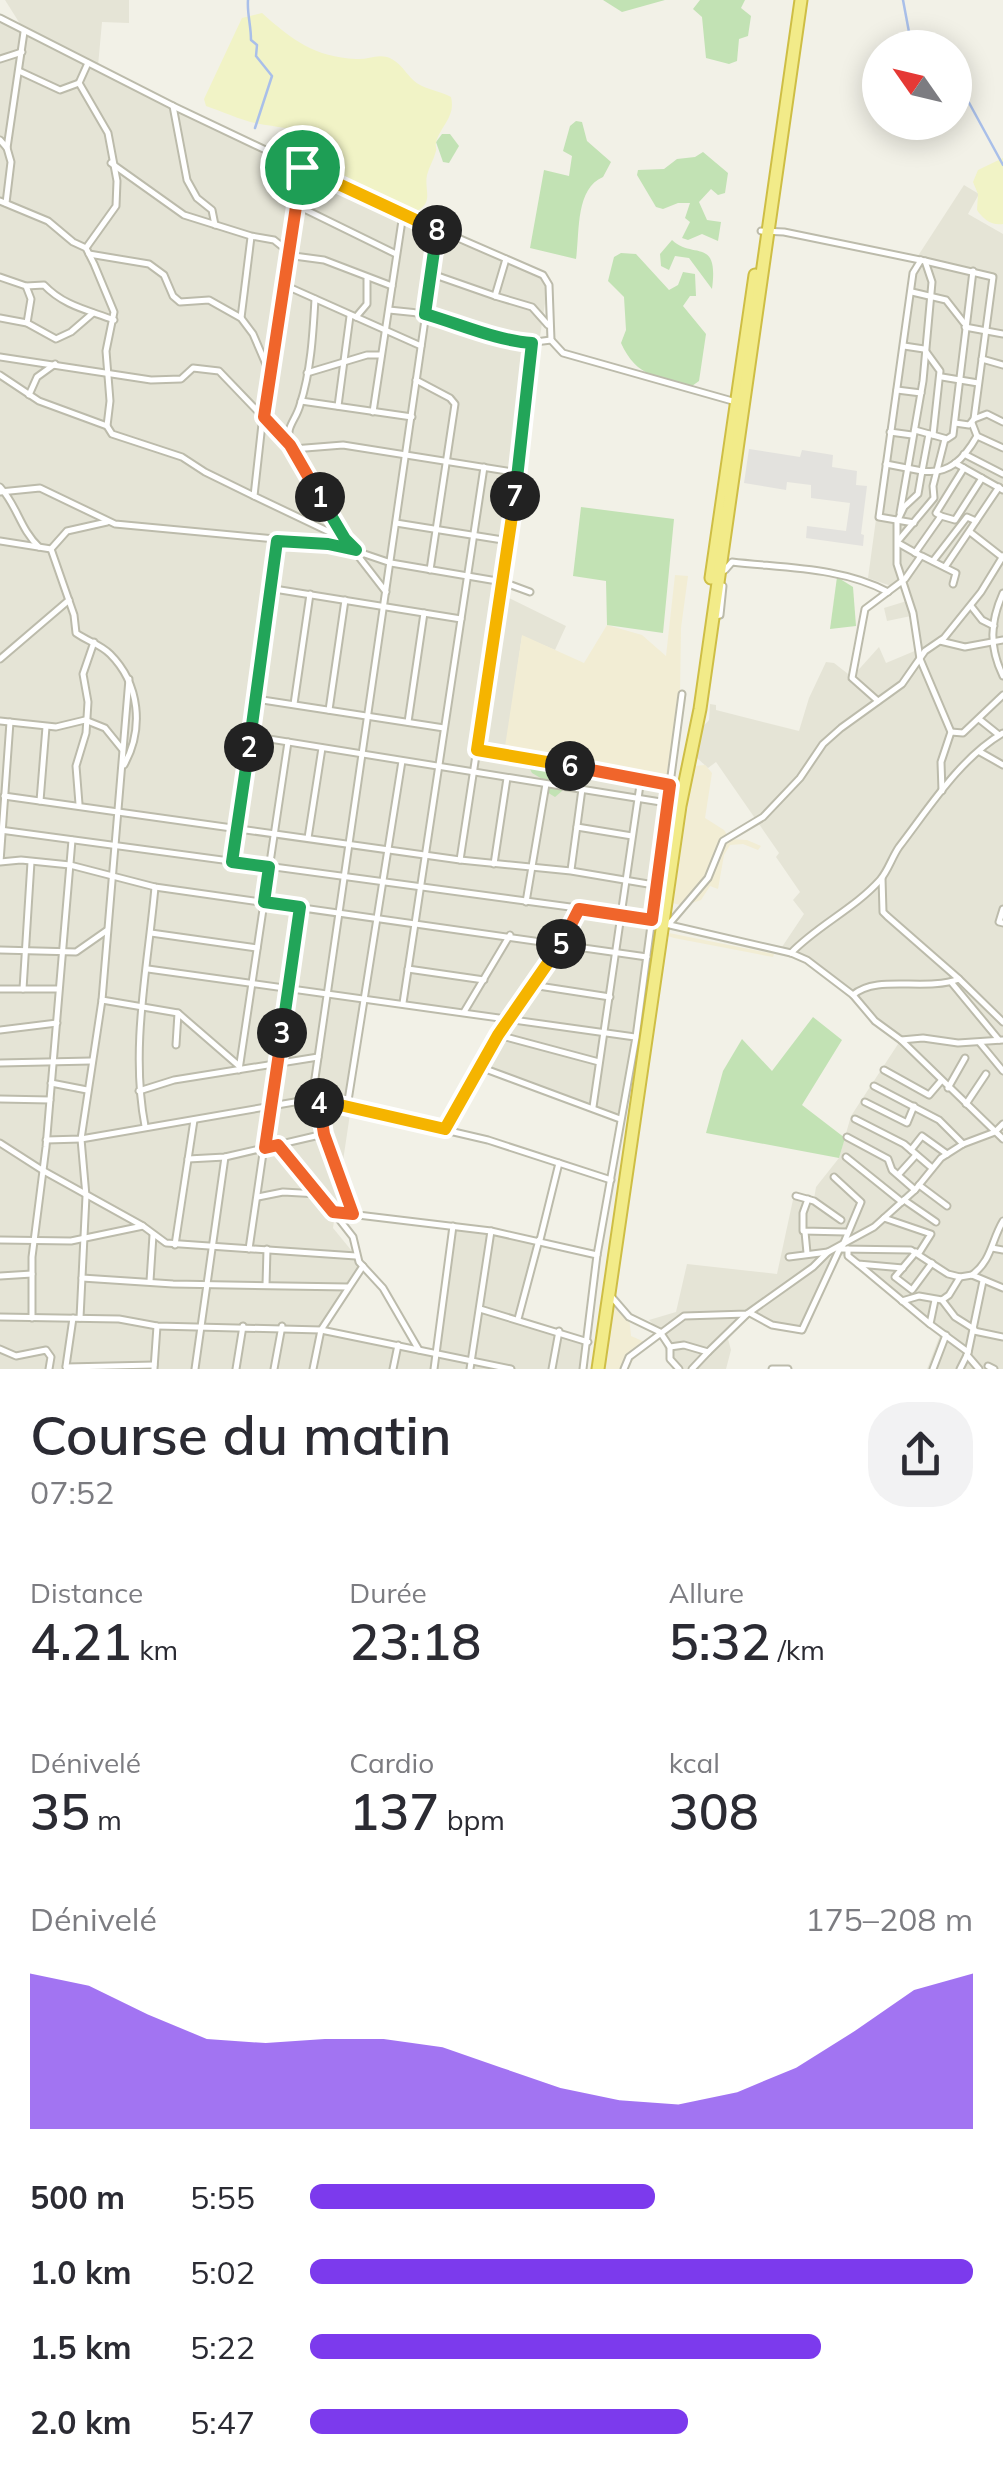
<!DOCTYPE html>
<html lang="fr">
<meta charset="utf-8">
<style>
:root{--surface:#fff;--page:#f2f2f3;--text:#2b2b33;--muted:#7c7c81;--accent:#7c3aed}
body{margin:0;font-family:Mulish,sans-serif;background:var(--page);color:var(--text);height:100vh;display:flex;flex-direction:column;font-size:38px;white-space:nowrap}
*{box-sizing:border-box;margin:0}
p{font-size:32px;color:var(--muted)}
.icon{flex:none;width:55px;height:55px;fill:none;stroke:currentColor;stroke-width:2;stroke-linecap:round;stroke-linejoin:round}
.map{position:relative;height:1369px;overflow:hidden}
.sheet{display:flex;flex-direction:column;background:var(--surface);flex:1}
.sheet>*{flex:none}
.needle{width:65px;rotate:304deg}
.buttons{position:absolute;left:862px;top:30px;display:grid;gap:20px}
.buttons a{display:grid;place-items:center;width:110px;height:110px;border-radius:50%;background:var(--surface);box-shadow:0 5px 25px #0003;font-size:50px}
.pin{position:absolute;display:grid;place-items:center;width:85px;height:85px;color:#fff;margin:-42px;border:5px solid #fff;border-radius:50%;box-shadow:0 2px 10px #0007}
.km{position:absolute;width:50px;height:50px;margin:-25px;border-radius:50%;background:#222;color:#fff;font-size:28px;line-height:50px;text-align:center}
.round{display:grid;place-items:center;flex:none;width:105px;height:105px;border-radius:40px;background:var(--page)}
.head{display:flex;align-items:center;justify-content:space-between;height:170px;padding:0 30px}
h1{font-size:55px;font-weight:600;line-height:75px}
.metrics{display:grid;grid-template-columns:repeat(3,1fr);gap:15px;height:170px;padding:10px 30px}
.metrics div{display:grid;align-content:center}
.metrics b{font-size:50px;font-weight:600}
.metrics small{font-size:28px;font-weight:400}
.metrics p{font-size:28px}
.chart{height:280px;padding:20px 30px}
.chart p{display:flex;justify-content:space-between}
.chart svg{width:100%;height:180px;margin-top:10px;fill:var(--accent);opacity:.7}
ul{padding:0 30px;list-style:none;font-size:32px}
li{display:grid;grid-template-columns:160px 120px 1fr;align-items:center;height:75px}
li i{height:25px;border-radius:12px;background:var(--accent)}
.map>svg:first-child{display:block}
.residential{fill:#e5e4d6}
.commercial{fill:#f2edd4}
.green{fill:#c2e2b4}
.sand{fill:#f1f3c6}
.parking{fill:#e3e2de}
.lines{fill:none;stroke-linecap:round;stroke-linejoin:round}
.stream{stroke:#a9bfe9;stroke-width:2.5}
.minor-casing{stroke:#bcbbab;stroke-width:9}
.trunk-casing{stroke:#cebe45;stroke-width:15}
.minor{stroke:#fff;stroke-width:5}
.trunk{stroke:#f2eb89;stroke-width:11}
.split-1-casing{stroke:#fff;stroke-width:20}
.split-2-casing{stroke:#fff;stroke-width:20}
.split-3-casing{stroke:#fff;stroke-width:20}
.split-4-casing{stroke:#fff;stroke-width:20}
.split-5-casing{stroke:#fff;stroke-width:20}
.split-6-casing{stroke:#fff;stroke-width:20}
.split-7-casing{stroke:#fff;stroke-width:20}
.split-8-casing{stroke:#fff;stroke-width:20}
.split-9-casing{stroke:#fff;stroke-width:20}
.split-1{stroke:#f0652b;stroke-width:12}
.split-2{stroke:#22a559;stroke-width:12}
.split-3{stroke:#22a559;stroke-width:12}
.split-4{stroke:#f0652b;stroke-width:12}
.split-5{stroke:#f5b400;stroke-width:12}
.split-6{stroke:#f0652b;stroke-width:12}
.split-7{stroke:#f5b400;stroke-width:12}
.split-8{stroke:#22a559;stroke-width:12}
.split-9{stroke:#f5b400;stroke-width:12}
</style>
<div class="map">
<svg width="1003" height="1369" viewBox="0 0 1003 1369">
<rect width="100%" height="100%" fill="#f2f1e7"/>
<g class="residential">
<polygon points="5,0 129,0 129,23 102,22 98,66 438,236 549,277 501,594 566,626 555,650 522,636 505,753 669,778 622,1116 483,1067 512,1020 367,1000 333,1228 365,1267 324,1327 436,1352 454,1228 538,1241 517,1320 588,1341 584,1369 0,1369 0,16 22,27"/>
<polygon points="964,185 979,194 968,214 1003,234 1003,1369 927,1369 940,1335 842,1255 837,1258 803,1335 749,1317 728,1339 731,1350 726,1369 673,1369 656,1327 649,1320 676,1312 687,1264 777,1274 794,1195 814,1199 816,1187 839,1158 851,1116 900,1041 875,1020 855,995 807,960 780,950 804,914 793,900 800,892 776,857 779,853 716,762 708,768 695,756 699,731 709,720 710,704 716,705 716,710 799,731 809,698 826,662 834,663 852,677 879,647 886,663 917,650 911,616 887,621 884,608 910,600 901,584 894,587 868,578 880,490 884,489 914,262"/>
</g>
<g class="commercial">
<polygon points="675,575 688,576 681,628 680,695 669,778 504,753 522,635 584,663 607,625 642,635 666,656"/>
<polygon points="705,765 712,773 705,818 724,830 730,839 747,840 761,846 758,850 743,844 730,845 724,855 718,889 710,886 701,900 683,906 673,903 694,766"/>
<polygon points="669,933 774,954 773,957 674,938 668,936"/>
<polygon points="612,1308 624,1310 629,1317 631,1336 647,1343 626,1369 603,1369"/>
</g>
<g class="green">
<polygon points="603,0 665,0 622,12"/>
<polygon points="700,0 745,0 741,8 751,16 748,36 739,39 737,61 729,64 706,58 702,17 693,9"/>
<path d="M576 121 582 122 587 141 611 162 603 177C575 189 580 232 576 259L530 248 544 170 569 176 572 156 563 151 570 126Z"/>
<polygon points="442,134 450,134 459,146 449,163 443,162 436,142"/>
<polygon points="703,152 728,173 725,193 718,195 711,189 699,202 707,220 721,222 718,241 702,234 688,240 682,238 690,222 685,218 690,203 678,203 663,209 656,207 637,175 638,170 664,169 677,159 695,157"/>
<path d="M672 240C693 260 719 236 712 289L689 258 675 256 669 270 661 266 660 254Z"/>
<path d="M621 253 636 254 669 290 678 285 683 272 695 274 696 296H690L683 306 706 334 699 381 692 386C658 377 637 378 621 343L626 330 624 297 608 281 614 257Z"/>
<polygon points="581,507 674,519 663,633 607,625 606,581 573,576"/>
<polygon points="837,577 853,587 856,626 830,629"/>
<polygon points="541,755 556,760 558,768 549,776 563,783 562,791 555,797 542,789 544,780 532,773 527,763 530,756"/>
<polygon points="813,1017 842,1040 802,1105 845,1138 839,1158 706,1133 723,1071 742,1039 772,1071"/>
</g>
<g class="sand">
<path d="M262 13C292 40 315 57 356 59 367 60 376 54 387 57 403 62 407 79 422 86 431 90 442 92 451 97 456 117 440 126 436 143 435 146 437 148 436 151 434 159 429 167 427 175 424 190 434 202 417 211L342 175C324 131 303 131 260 124 242 121 224 112 206 106L204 99 242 18Z"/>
<path d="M1003 158V224C992 226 983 219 977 210L978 194 973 182 978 170Z"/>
</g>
<polygon class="parking" points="749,449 800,457 802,450 827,454 833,455 832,467 857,471 856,485 867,486 861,534 864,535 863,546 806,538 807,526 846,531 850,503 811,498 811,485 787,482 786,490 744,483"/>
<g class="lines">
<g class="stream">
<path d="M248 0C247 14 251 25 251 40L257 45 256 56 272 76 255 128"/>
<polyline points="903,0 912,48"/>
<polyline points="955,87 967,99 1003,165"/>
</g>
<g class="minor-casing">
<g id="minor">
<polyline points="0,18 173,106 373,201 543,275 549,285 551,340 563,353 736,402"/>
<polyline points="0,59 22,52"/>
<polyline points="19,71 60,90 79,83"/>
<polyline points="173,106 187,180 197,198 212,210 215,225"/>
<polyline points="0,140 7,148"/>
<polyline points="111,163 184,215 251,236 274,240 294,256 324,260 392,286"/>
<polyline points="302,168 268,370 254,496 342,538"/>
<polyline points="0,201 48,221 73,242 86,248 94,264 114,312 106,351 110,401 107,426 112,434 182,457 205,472 254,496"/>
<polyline points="6,203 11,162 7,148 24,32"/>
<polyline points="294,204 396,254"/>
<polyline points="761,231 784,232 925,261 932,282 923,381 900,513"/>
<polyline points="86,248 116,206 117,181 108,133 79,83 88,63"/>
<polyline points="89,254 149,264 164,275 173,296 180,302 209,300 241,318 253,334 268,369"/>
<polyline points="506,259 495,296 532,307 548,325"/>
<polyline points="925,261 993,277 974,419 969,425 955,423"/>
<polyline points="432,274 495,296"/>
<path d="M0 277 26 286 44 285C64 306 88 310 114 320"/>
<polyline points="282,284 421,346"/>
<polyline points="26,286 31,299 27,323"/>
<polyline points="912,292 946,300 964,323"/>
<path d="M389 310C418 312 447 318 474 328 507 338 514 346 551 340"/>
<polyline points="356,317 367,304 367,279"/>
<polyline points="0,318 27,323 56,339 71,332 93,313"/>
<polyline points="241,318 251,237"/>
<polyline points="965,327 1003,334"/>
<polyline points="904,346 924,349 940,371 933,435"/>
<polyline points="0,357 151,380 181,379 193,368 219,371 290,445 345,539 386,592"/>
<polyline points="982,359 1003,365"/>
<polyline points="307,373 367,355 381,355"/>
<polyline points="0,375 39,401 107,426"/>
<polyline points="942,377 978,383"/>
<polyline points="416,380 450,398 455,404 430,570"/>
<polyline points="897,390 921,393"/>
<polyline points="29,395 37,377 55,364"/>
<polyline points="301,401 412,417"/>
<polyline points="338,406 350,316"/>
<polyline points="373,412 403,214"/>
<polyline points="974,419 987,414 1003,422"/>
<polyline points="972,423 977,436 1003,448"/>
<polyline points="915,430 947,439 953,435 973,271"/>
<polyline points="890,432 912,435"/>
<path d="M289 442C286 426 296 420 300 405 311 371 313 334 315 299"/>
<polyline points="293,449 343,445 519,473"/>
<polyline points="964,454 1003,474"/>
<polyline points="955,463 1003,490"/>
<polyline points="886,464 922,471 929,434"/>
<path d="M0 487C17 505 20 529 39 547"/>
<polyline points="0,492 40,488 115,524 338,545 391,563 503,582 530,592"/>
<polyline points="941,516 955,520 982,478"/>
<polyline points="396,523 509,541"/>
<polyline points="914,523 879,517 913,273 921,260"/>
<polyline points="970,532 1002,557"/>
<polyline points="0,541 51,549 67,531 107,522"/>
<polyline points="898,541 934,498 933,486 945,439"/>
<path d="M51 549 74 615 76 633C87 641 100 644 110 654 140 684 144 729 124 765"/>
<polyline points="915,553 941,516 936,513 964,468"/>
<polyline points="922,556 956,573 953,584"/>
<polyline points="933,561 967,517 976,521"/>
<polyline points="945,567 999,487"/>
<path d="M725 570 732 562C783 568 842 567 888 592"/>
<polyline points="268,588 461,619"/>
<path d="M1003 593C990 622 989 647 1003 676"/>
<polyline points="971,606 982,620 994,626"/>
<polyline points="715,616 720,615 723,586"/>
<polyline points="940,641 965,647 1003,640"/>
<polyline points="0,659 69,600"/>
<polyline points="256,699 444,728"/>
<polyline points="878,701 852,678 865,609 905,579 921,556 898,543"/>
<polyline points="294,704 310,594"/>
<polyline points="329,710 345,600"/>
<polyline points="979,719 999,735"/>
<polyline points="0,721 56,727 85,720 105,728 122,749"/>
<polyline points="10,722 0,862 21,860 70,865 155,887 647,957"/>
<polyline points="408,722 424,613"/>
<polyline points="951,732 963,733 1003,695"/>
<polyline points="251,736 667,803"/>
<polyline points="477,750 671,785"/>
<polyline points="980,752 1003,765"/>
<path d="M942 791 941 762 951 732 920 659 913 613 897 564V522L904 507 918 494 922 471C949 475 964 459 977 436"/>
<polyline points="4,796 460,860 571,871 660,886"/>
<polyline points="40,801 46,727"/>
<polyline points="79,804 76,766 86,733 88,702 83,674 94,642"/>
<polyline points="577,827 632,836"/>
<polyline points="0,830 622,914 791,953 807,960 853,995 875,1021 901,1040 1003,1139"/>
<polyline points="308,838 322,748"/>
<polyline points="460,860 519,473 532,343"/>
<polyline points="232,862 277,541"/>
<polyline points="494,864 507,778"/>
<polyline points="571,870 582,789"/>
<polyline points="882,878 883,912 887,916 959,979"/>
<polyline points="526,902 546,784"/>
<polyline points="1003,909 999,922 1003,923"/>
<polyline points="669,924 708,878 723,841 763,817 800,778 823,744 841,728 902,684 925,651 944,638 981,592 1003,556"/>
<polyline points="151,933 257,948"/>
<polyline points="0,950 76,952 106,931"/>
<path d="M791 953C818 925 854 909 880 880 888 871 892 857 899 847 929 808 960 758 1003 733"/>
<polyline points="148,969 635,1037"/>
<polyline points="408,969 484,980"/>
<polyline points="951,982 999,1040"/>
<polyline points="532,985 610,997"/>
<polyline points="0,989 57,989"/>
<polyline points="23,989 31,862"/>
<path d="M853 995C877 974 925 992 959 979L1003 1022"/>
<polyline points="102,1000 178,1013 238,1065"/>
<polyline points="403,1003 484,467"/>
<polyline points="464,1012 510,935"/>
<polyline points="0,1030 57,1023"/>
<polyline points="498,1035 599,1062"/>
<polyline points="901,1040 923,1038 958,1043 1003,1040"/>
<polyline points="980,1043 1003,1071"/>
<polyline points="176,1045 178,1013"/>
<polyline points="0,1063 91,1061"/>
<polyline points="480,1067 620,1119"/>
<polyline points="239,1070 288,742"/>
<polyline points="884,1070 929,1095 941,1081"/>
<polyline points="51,1083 87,1090"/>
<polyline points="874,1086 939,1120 963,1144"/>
<polyline points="948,1088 965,1058"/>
<polyline points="139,1091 174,1080 318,1057"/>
<polyline points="0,1099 50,1100"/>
<polyline points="312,1099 438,230"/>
<polyline points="318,1101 324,1134 353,1214"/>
<polyline points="865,1102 907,1123 914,1106"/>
<polyline points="966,1104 986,1074"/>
<polyline points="347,1107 402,761"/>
<polyline points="593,1107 641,778"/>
<polyline points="855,1119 904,1144 932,1168"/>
<path d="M145 1126C130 1048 148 966 155 887"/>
<polyline points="445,1128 498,1035 562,943 579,909"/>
<polyline points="847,1137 888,1159 892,1170 915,1190"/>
<polyline points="46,1140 81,1139 312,1099 488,1140 611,1180"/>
<polyline points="0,1143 42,1170 143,1226 166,1243 356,1256"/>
<polyline points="278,1145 333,1212 491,1231 597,1255"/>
<polyline points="911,1150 922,1136 947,1154"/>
<polyline points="846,1157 902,1202"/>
<polyline points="188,1159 225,1157 324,1134"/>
<polyline points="898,1175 916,1155"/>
<polyline points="834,1177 861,1202 843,1245"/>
<polyline points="919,1185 947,1206"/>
<polyline points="796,1196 814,1201 841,1220"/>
<polyline points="258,1197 283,1192 319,1194"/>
<polyline points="808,1199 803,1213 803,1231 846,1232"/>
<polyline points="904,1200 936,1222"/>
<polyline points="335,1214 353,1237 359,1262 383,1288 419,1350"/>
<polyline points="884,1218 931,1234 919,1253"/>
<polyline points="805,1232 807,1253"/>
<polyline points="0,1240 71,1241 143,1226"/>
<polyline points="540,1240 559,1163"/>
<polyline points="175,1245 194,1120"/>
<polyline points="992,1248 1003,1250"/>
<polyline points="249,1249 299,907"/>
<polyline points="840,1249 911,1250 948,1274 960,1277 972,1275 1003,1288"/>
<polyline points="848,1249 848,1256 858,1264 903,1268"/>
<polyline points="916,1252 895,1277 912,1290 932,1263"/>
<polyline points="789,1257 828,1252"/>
<polyline points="858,1264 930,1324"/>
<path d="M972 1275C992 1260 991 1241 1003 1221"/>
<polyline points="0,1276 32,1274"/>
<polyline points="82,1278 173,1284 348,1287"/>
<polyline points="150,1281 153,1235"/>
<polyline points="266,1285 267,1249"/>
<polyline points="610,1295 629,1317 660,1332 670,1347 670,1359 679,1369"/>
<polyline points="935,1300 930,1324 968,1352"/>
<polyline points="942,1300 955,1317 974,1329"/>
<polyline points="902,1301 919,1296 942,1300 949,1295 960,1277"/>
<polyline points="480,1309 588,1342"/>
<polyline points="750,1313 772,1325 802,1330 840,1248"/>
<polyline points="0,1317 119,1319 157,1326 321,1330 511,1369"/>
<polyline points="32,1318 32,1257 46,1147 72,840"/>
<polyline points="80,1318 86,1196 81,1139 102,1000 129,679"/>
<polyline points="518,1319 539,1240"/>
<polyline points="974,1331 1003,1337"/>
<polyline points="670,1347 684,1345 708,1352 747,1314"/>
<polyline points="0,1349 16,1356 46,1350 51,1357 49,1369"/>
<polyline points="967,1355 979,1369"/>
<polyline points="66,1366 73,1318"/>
<polyline points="988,1366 994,1369"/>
<polyline points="66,1367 154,1365"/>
<polyline points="154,1369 157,1326"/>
<polyline points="195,1369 225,1157"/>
<polyline points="236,1369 243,1326"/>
<polyline points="274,1369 282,1326"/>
<polyline points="313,1369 321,1330 363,1266"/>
<polyline points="393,1369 398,1345"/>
<polyline points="434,1369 453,1226"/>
<polyline points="470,1369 491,1231"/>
<polyline points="552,1369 559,1331"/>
<polyline points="583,1369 597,1255 636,1037 682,694"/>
<polyline points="624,1369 629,1357 684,1316 747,1314 813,1267 828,1252 874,1227 915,1190 941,1158 963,1144 995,1132 1003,1124"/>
<polyline points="692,1369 708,1352"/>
<polyline points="772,1369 788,1369"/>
<polyline points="933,1369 946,1335"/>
<polyline points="960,1369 968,1353 983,1281"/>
</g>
</g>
<g class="trunk-casing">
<g id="trunk">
<polyline points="711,578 755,275"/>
<polyline points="598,1369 680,806 700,709 801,0"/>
</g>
</g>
<use href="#minor" class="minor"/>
<use href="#trunk" class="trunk"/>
</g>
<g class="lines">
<g class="split-1-casing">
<polyline id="split-1" points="302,167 264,417 290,445 320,497"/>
</g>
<g class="split-2-casing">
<polyline id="split-2" points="249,747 277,541 328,544 356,550 345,539 320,497"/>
</g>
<g class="split-3-casing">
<polyline id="split-3" points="249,747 232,862 269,867 264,902 300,907 282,1033"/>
</g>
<g class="split-4-casing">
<polyline id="split-4" points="282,1033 265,1148 278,1145 333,1212 353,1214 324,1134 319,1103"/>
</g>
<g class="split-5-casing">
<polyline id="split-5" points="319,1103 318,1100 445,1129 498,1035 561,944"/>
</g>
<g class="split-6-casing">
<polyline id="split-6" points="561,944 579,909 652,920 670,785 570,766"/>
</g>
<g class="split-7-casing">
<polyline id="split-7" points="515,496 477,750 570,766"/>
</g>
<g class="split-8-casing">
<path id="split-8" d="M437 230 425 314C460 324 498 341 532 343L515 496"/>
</g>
<g class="split-9-casing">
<polyline id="split-9" points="302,167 437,230"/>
</g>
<use href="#split-1" class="split-1"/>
<use href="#split-2" class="split-2"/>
<use href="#split-3" class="split-3"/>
<use href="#split-4" class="split-4"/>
<use href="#split-5" class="split-5"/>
<use href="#split-6" class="split-6"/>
<use href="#split-7" class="split-7"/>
<use href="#split-8" class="split-8"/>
<use href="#split-9" class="split-9"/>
</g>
</svg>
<div class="buttons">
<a><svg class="needle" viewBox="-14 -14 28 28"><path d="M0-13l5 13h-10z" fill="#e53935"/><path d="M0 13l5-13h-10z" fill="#7c7c81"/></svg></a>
</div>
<div class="pin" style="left:302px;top:167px;background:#1e9e55"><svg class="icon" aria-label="arrive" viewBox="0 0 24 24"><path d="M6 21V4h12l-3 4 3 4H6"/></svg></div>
<b class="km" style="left:320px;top:497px">1</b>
<b class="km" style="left:249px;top:747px">2</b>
<b class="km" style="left:282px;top:1033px">3</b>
<b class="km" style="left:319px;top:1103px">4</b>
<b class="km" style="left:561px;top:944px">5</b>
<b class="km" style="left:570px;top:766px">6</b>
<b class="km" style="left:515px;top:496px">7</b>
<b class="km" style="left:437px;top:230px">8</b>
</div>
<section class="sheet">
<div class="head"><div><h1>Course du matin</h1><p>07:52</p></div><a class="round"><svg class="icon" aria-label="share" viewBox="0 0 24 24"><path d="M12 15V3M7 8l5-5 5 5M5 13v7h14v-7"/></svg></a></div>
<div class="metrics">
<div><p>Distance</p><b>4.21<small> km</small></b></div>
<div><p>Durée</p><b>23:18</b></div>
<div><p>Allure</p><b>5:32<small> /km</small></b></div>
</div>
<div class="metrics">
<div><p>Dénivelé</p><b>35<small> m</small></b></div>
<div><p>Cardio</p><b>137<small> bpm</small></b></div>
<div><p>kcal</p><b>308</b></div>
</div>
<div class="chart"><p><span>Dénivelé</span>175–208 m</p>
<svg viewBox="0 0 160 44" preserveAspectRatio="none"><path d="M0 44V6L10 9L20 16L30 22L40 23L50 22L60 22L70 24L80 29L90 34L100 37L110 38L120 35L130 29L140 20L150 10L160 6V44z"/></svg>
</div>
<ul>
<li><b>500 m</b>5:55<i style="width:52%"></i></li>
<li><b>1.0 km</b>5:02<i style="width:100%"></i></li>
<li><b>1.5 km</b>5:22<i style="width:77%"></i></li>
<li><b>2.0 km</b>5:47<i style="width:57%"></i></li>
</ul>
</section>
